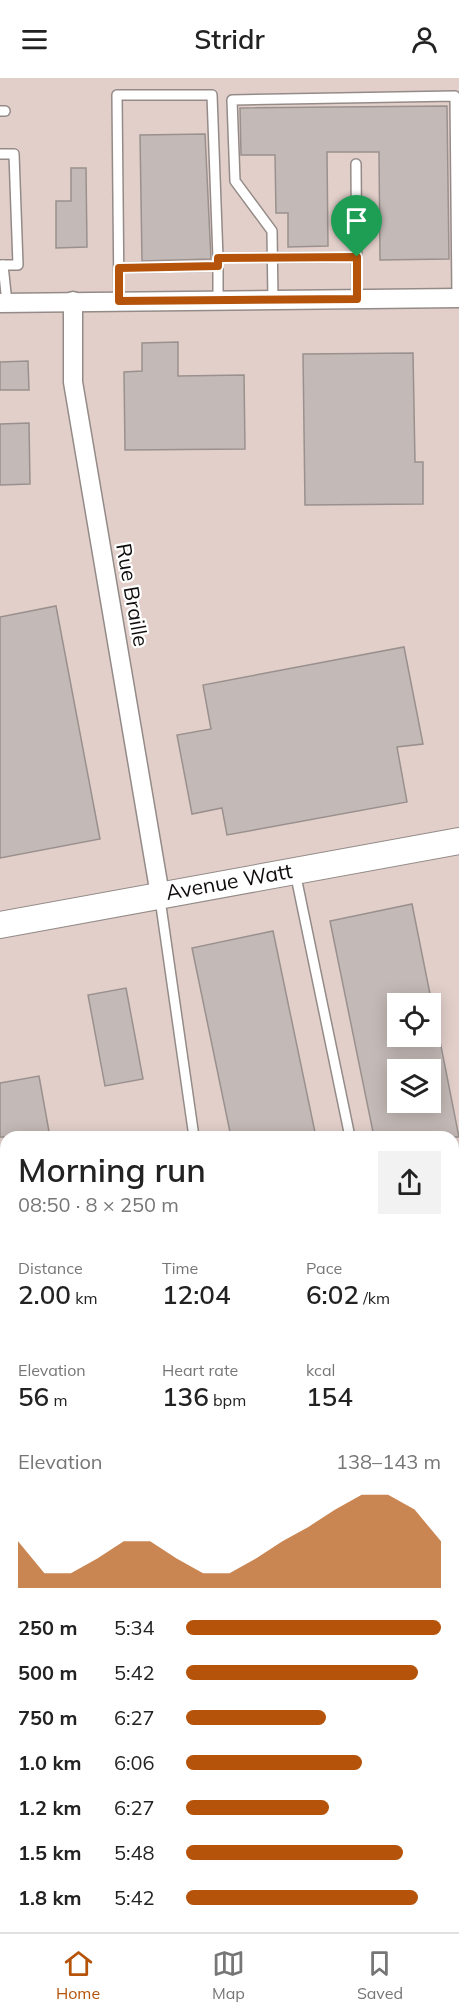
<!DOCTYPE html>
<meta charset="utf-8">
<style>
:root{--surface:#fff;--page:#f2f2f2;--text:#222;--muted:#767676;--line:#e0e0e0;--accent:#b45309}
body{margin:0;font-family:Mulish,sans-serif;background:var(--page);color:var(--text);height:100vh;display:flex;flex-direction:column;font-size:22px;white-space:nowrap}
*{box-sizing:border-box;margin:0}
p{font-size:20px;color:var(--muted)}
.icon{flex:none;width:33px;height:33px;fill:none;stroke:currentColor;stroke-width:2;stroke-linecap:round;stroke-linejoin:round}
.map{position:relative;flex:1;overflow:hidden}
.side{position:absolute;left:0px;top:1053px;width:459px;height:801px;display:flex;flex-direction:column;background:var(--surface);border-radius:18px 18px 0 0;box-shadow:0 3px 15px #0003}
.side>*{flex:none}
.buttons{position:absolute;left:387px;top:915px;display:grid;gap:12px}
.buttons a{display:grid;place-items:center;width:54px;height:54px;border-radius:0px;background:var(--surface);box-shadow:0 3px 15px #0003;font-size:30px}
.pin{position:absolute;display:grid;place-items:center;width:51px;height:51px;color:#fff;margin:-62px -26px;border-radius:50% 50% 50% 0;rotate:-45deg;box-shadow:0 0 6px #0007}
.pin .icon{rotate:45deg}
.round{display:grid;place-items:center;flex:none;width:63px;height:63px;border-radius:0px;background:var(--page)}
.headline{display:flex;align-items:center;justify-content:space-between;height:102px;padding:0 18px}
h1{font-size:33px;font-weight:600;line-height:45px}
.metrics{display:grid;grid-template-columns:repeat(3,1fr);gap:9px;height:102px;padding:6px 18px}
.metrics div{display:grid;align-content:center}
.metrics b{font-size:26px;font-weight:600}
.metrics small{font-size:16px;font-weight:400}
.metrics p{font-size:16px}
.chart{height:168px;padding:12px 18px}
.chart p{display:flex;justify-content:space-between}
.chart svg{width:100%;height:108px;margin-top:6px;fill:var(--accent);opacity:.7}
ul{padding:0 18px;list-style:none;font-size:20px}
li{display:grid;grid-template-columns:96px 72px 1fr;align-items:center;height:45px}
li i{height:15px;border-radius:8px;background:var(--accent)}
header{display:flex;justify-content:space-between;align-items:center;height:78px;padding:0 18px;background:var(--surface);font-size:27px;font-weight:600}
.tab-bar{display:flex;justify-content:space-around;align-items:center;height:84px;border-top:2px solid var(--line);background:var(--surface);font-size:16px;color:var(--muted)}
.tab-bar a{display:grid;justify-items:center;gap:3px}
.tab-bar .on{color:var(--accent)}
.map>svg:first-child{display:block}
.built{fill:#e2cfca;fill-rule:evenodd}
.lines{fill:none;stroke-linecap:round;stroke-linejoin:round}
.stream{stroke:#e1917d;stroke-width:4.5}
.building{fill:#c3b9b6;stroke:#9a918e;stroke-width:1.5;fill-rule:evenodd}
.lane-casing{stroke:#948b88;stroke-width:12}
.street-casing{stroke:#948b88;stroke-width:21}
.secondary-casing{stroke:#948b88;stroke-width:28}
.lane{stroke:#fff;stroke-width:9}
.street{stroke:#fff;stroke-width:18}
.secondary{stroke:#fff;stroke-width:26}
.rail-casing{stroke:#7f7876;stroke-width:7}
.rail{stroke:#fff;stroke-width:4.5;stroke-dasharray:14;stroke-linecap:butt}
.route-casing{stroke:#fff;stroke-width:12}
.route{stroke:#b45309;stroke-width:8}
.labels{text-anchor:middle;stroke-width:4.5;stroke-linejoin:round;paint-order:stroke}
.street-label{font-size:21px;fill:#100c0c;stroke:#fff}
</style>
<header><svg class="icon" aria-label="menu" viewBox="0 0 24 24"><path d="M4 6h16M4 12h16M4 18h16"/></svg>Stridr<svg class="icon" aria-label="person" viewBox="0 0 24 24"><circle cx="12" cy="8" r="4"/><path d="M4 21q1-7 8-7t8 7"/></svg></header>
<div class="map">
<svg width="459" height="1854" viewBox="0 0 459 1854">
<rect width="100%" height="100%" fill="#e7ddda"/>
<path class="built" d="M0 0H459V1201L453 1202V1059H6V1271L0 1272ZM398 926H430V958H398ZM398 992H430V1024H398Z"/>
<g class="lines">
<g class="stream">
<polyline points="453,1171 459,1170"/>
<polyline points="0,1248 6,1247"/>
</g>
</g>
<g class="building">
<polygon points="447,28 449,181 380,182 379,74 327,74 328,168 288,169 288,135 276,135 275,77 241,77 240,30"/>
<polygon points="205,56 211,181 142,183 140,57"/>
<polygon points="71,90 86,90 87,169 56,170 56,123 71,123"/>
<polygon points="178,264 178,298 244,297 245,371 125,372 124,294 142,293 142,265"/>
<polygon points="413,275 415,384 423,384 423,426 305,427 303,276"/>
<polygon points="28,283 29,312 0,312 0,284"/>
<polygon points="29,345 30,406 0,407 0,346"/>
<polygon points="56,528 100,761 0,780 0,539"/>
<polygon points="404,569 423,666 397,669 407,724 227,757 222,730 192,736 177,657 211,651 203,607"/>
<path d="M412 826 432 926H398V958H439L459 1059H374L330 843ZM398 992H430V1024H398Z"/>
<polygon points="273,853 316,1059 231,1059 192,870"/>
<polygon points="126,910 143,1001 105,1008 88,917"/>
<polygon points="39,998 50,1059 0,1059 0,1005"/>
</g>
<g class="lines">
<g class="lane-casing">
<g id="lane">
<polyline points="0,33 5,33"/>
<polyline points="0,76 14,76 18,187 0,187"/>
<polyline points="356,86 357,221"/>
<polyline points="3,187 7,225"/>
<polyline points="119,190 218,188"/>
<polyline points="218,222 218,180 357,179"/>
<polyline points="273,222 272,153 235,103 232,22 455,18 457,220"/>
<polyline points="119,223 117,17 212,17 218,180"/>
<polyline points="295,794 350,1059"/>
<polyline points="160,821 194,1059"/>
<polyline points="453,1128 459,1127"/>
</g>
</g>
<g class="street-casing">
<g id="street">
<polyline points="73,223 73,304 160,817"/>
<polyline points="0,225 459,220"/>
<polyline points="453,1456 459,1455"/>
<polyline points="453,1635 459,1634"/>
<polyline points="0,1665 6,1662"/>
<polyline points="0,1709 6,1725"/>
<polyline points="453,1824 459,1823"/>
<polyline points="55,1848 57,1854"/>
<polyline points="222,1848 225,1854"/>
<polyline points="396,1848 399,1854"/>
<polyline points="257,1854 293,1848"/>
</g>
</g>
<g class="secondary-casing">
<g id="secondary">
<polyline points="0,847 459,763"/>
<polyline points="453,1243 459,1242"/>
<polyline points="0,1322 6,1321"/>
</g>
</g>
<use href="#lane" class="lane"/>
<use href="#street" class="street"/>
<use href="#secondary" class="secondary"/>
<g class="rail-casing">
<g id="rail">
<polyline points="453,1177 459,1176"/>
<polyline points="0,1258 6,1257"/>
</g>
</g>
<use href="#rail" class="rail"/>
</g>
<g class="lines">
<g class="route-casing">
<polygon id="route" points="357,179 357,221 119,223 119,190 218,188 218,180"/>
</g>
<use href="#route" class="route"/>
</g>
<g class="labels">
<g class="street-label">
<text transform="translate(132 517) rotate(80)" y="7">Rue Braille</text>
<text transform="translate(229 804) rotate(-10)" y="7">Avenue Watt</text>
</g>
</g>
</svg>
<div class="buttons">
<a><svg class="icon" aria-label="locate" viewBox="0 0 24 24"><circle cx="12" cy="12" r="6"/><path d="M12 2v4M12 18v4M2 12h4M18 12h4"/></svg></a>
<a><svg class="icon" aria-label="layers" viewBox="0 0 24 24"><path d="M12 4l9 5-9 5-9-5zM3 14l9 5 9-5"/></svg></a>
</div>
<div class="pin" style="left:357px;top:179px;background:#1e9e55"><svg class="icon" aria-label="arrive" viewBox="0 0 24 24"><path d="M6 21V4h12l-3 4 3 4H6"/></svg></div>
<section class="side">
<div class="headline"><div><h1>Morning run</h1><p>08:50 · 8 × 250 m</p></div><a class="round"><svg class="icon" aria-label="share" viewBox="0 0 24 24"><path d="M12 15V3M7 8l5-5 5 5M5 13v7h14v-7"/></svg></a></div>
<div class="metrics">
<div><p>Distance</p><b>2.00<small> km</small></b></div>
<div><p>Time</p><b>12:04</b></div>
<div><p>Pace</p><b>6:02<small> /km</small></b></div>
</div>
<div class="metrics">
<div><p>Elevation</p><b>56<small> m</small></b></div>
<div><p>Heart rate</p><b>136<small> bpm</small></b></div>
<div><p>kcal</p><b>154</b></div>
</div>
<div class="chart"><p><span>Elevation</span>138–143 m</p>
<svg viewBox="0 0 160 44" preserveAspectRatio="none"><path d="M0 44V25L10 38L20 38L30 32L40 25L50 25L60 32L70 38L80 38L90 32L100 25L110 19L120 12L130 6L140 6L150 12L160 25V44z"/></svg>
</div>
<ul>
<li><b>250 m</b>5:34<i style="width:100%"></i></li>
<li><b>500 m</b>5:42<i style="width:91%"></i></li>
<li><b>750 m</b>6:27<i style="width:55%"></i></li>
<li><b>1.0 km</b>6:06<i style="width:69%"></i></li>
<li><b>1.2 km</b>6:27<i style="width:56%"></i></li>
<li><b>1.5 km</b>5:48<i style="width:85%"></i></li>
<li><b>1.8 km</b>5:42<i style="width:91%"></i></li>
</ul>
</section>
</div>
<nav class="tab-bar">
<a class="on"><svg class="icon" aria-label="home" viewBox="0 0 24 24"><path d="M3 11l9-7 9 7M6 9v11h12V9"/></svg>Home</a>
<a><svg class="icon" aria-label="map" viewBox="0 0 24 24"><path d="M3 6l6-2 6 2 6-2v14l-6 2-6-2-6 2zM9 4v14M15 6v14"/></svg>Map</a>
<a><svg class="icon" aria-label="saved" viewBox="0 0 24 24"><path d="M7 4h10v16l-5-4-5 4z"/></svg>Saved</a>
</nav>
